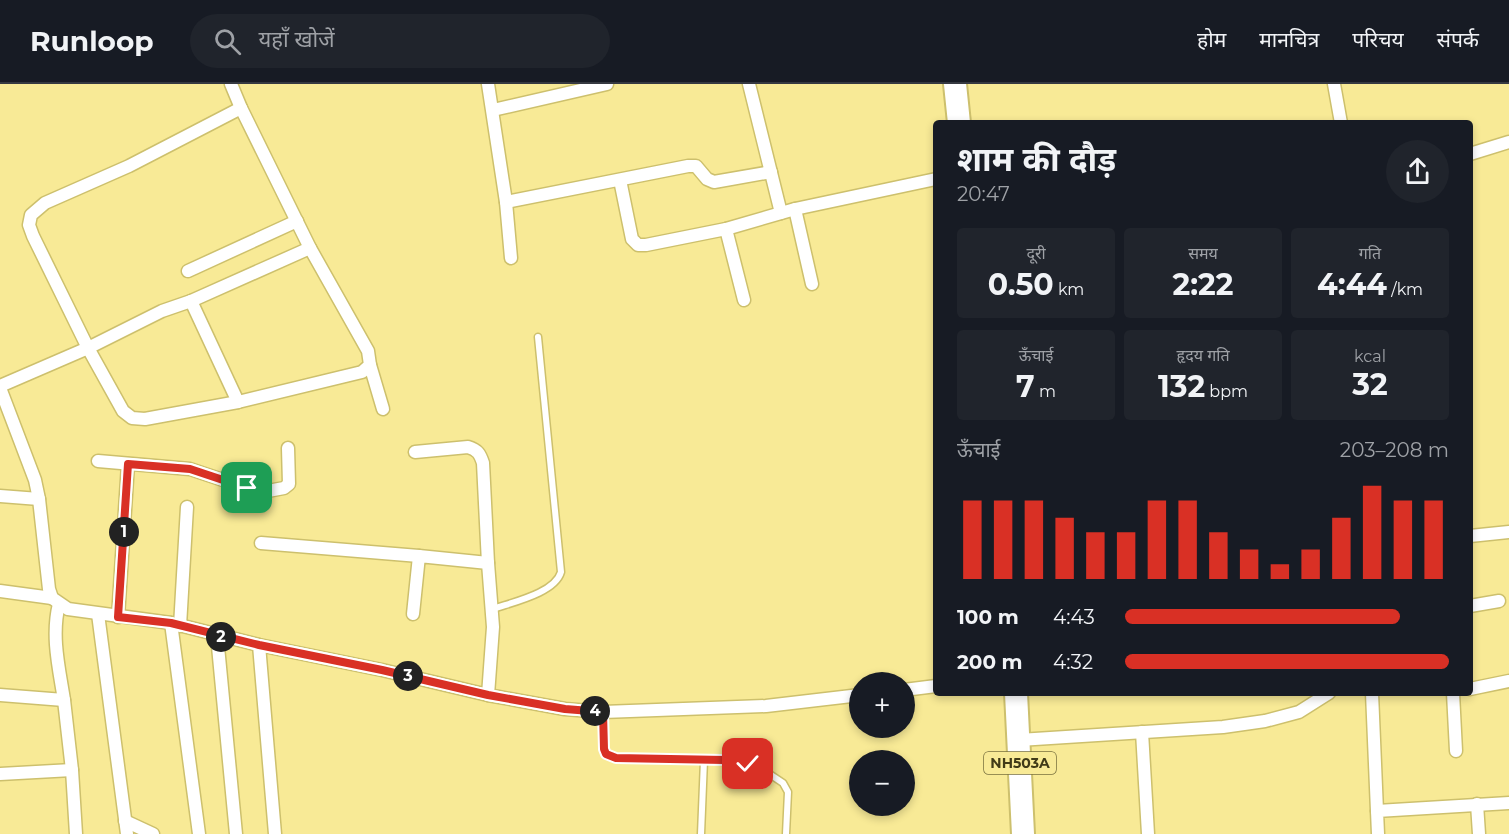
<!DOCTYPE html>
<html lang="hi">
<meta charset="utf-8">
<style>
:root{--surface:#171b24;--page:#20242c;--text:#f1f3f6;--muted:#9ea1a6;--line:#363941;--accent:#d93025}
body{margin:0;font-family:Montserrat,"Noto Sans Devanagari",sans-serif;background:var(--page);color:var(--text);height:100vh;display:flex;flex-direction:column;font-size:22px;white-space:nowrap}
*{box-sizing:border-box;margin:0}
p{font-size:20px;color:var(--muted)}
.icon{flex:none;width:33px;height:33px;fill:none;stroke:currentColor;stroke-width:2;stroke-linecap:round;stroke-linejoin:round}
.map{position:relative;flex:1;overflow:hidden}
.drawer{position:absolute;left:933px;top:36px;width:540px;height:576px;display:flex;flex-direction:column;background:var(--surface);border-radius:6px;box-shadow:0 3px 9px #0003}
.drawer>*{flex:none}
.fabs{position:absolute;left:849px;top:588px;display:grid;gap:12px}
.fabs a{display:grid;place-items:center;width:66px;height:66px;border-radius:50%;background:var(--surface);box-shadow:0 3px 9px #0003;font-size:30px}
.pin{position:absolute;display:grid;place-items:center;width:51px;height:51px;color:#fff;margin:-26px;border-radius:12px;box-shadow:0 3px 9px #0006}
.km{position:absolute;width:30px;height:30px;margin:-15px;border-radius:50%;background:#222;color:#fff;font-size:16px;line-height:30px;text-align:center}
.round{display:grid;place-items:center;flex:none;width:63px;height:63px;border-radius:32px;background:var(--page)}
.headline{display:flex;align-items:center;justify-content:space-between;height:102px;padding:0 24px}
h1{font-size:33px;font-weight:700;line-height:45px}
.metrics{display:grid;grid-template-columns:repeat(3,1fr);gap:9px;height:102px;padding:6px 24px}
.metrics div{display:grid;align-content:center;border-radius:6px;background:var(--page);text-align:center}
.metrics b{font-size:30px;font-weight:700}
.metrics small{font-size:16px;font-weight:400}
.metrics p{font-size:16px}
.chart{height:168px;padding:12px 24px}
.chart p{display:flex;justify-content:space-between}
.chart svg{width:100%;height:108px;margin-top:6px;stroke:var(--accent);stroke-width:6}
ul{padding:0 24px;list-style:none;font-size:20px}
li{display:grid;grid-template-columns:96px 72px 1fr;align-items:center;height:45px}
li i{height:15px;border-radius:8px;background:var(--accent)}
header{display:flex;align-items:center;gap:36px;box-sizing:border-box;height:84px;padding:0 30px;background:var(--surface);border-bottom:2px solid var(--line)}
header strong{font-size:28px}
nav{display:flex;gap:33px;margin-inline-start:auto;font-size:21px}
.search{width:420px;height:54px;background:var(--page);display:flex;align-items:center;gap:15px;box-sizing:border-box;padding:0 21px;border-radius:33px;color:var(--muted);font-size:22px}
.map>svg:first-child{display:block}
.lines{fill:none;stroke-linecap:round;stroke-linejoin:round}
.lane-casing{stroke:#cdc06d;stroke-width:9}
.street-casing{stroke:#cdc06d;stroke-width:15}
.highway-casing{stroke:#cdc06d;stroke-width:26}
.lane{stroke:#fff;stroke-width:6}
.street{stroke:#fff;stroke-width:12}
.highway{stroke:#fff;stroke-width:22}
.route-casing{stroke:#fff;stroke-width:12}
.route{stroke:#d93025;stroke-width:8}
.labels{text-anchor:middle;stroke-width:4.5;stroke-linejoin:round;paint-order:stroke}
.shield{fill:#f8ea96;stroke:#78703e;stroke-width:1.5}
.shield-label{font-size:14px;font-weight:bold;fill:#413b18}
</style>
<header>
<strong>Runloop</strong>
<div class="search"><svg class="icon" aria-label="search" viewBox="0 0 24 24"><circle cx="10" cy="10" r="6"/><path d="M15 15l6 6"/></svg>यहाँ खोजें</div>
<nav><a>होम</a><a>मानचित्र</a><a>परिचय</a><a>संपर्क</a></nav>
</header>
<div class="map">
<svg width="1509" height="750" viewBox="0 0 1509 750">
<rect width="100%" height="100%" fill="#f8ea96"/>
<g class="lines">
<g class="lane-casing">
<g id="lane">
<path d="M493 525C513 518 555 509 561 488L538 253"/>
<polyline points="603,628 604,665 606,670 617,674 724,676 759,683 783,699 788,708 786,750"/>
<polyline points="701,750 704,676"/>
</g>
</g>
<g class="street-casing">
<g id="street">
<polyline points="231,0 241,24"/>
<polyline points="488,0 506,118 511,174"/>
<polyline points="749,0 781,129"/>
<polyline points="1334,0 1341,39"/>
<polygon points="241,24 310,164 368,267 370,281 362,288 238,318 145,335 132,334 123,327 88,264 33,152 29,141 31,131 45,119 129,82"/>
<polyline points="493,26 607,0"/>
<polyline points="1470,70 1509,58"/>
<polyline points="620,96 632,155 638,161 646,161 726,145 795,125 936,95"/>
<polyline points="506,118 688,82 696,82 707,95 714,98 771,88"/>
<polyline points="795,125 812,200"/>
<polyline points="726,145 744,216"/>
<polyline points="188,187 297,137"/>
<polyline points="191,217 238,318"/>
<polyline points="370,281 383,325"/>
<polyline points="0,302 88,264 162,227 191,217 310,164"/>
<polyline points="0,304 35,396 39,415 49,505 52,514 68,525 171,539 259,561 382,586 488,611 565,625 603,628 766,622 860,611"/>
<path d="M415 368 468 363C478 366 480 370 483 379L488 479"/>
<polyline points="98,377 190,385 247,404 268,407 284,404 289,400 288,364"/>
<polyline points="0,412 39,415"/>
<polyline points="1470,452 1509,448"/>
<polyline points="261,459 419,472"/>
<polyline points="0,507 52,514"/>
<polyline points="1470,522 1499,517"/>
<polyline points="98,530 127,750"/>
<polyline points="413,530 419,472 488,479 493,543 488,611"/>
<polyline points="118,533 128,380"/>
<polyline points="171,539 199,750"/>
<polyline points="180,542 187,423"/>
<polyline points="217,552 236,750"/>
<polyline points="259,561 275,750"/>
<polyline points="1470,605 1509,597"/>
<polyline points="904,606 936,602"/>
<polyline points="1372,609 1377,727"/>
<polyline points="1453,609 1456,667"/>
<path d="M0 611 64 616C59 584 51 552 59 520"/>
<polyline points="64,616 72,686 76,750"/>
<polyline points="1142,648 1148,750"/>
<polyline points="1019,656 1223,643 1265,637 1299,628 1329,609"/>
<polyline points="0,690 72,686"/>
<polyline points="1477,720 1479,750"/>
<polyline points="125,737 153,750"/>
<polyline points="1378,750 1377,727 1509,719"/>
</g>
</g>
<g class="highway-casing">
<g id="highway">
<polyline points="955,0 959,39"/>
<polyline points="1016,609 1023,750"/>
</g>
</g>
<use href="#lane" class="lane"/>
<use href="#street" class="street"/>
<use href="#highway" class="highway"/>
</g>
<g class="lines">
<g class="route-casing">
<polyline id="route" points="247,404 190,385 128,380 118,533 171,539 259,561 382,586 488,611 565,625 603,628 604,665 606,670 616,674 724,676 748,680"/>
</g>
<use href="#route" class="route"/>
</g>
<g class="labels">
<rect class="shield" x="984" y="668" width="72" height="22" rx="4.5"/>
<g class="shield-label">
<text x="1020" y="684">NH503A</text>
</g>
</g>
</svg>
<div class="fabs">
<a>+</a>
<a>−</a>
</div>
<div class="pin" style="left:247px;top:404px;background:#1e9e55"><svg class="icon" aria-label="arrive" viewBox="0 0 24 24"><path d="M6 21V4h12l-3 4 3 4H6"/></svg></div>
<div class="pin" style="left:748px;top:680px;background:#d93025"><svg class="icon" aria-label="check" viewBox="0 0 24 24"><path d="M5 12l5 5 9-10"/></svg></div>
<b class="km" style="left:124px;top:448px">1</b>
<b class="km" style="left:221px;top:553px">2</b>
<b class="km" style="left:408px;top:592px">3</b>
<b class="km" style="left:595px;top:627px">4</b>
<section class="drawer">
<div class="headline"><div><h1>शाम की दौड़</h1><p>20:47</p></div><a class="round"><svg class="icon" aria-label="share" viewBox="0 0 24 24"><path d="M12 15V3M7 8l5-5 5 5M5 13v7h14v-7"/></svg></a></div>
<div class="metrics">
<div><p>दूरी</p><b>0.50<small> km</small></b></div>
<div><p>समय</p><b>2:22</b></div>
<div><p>गति</p><b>4:44<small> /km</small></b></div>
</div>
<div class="metrics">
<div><p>ऊँचाई</p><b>7<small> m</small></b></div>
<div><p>हृदय गति</p><b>132<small> bpm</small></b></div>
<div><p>kcal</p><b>32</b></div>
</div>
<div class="chart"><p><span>ऊँचाई</span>203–208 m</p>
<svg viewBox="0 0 160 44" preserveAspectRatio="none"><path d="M5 44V12M15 44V12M25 44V12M35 44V19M45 44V25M55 44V25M65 44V12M75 44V12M85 44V25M95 44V32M105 44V38M115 44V32M125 44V19M135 44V6M145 44V12M155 44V12"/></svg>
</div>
<ul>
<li><b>100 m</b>4:43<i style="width:85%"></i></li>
<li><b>200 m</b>4:32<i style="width:100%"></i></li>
</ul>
</section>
</div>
